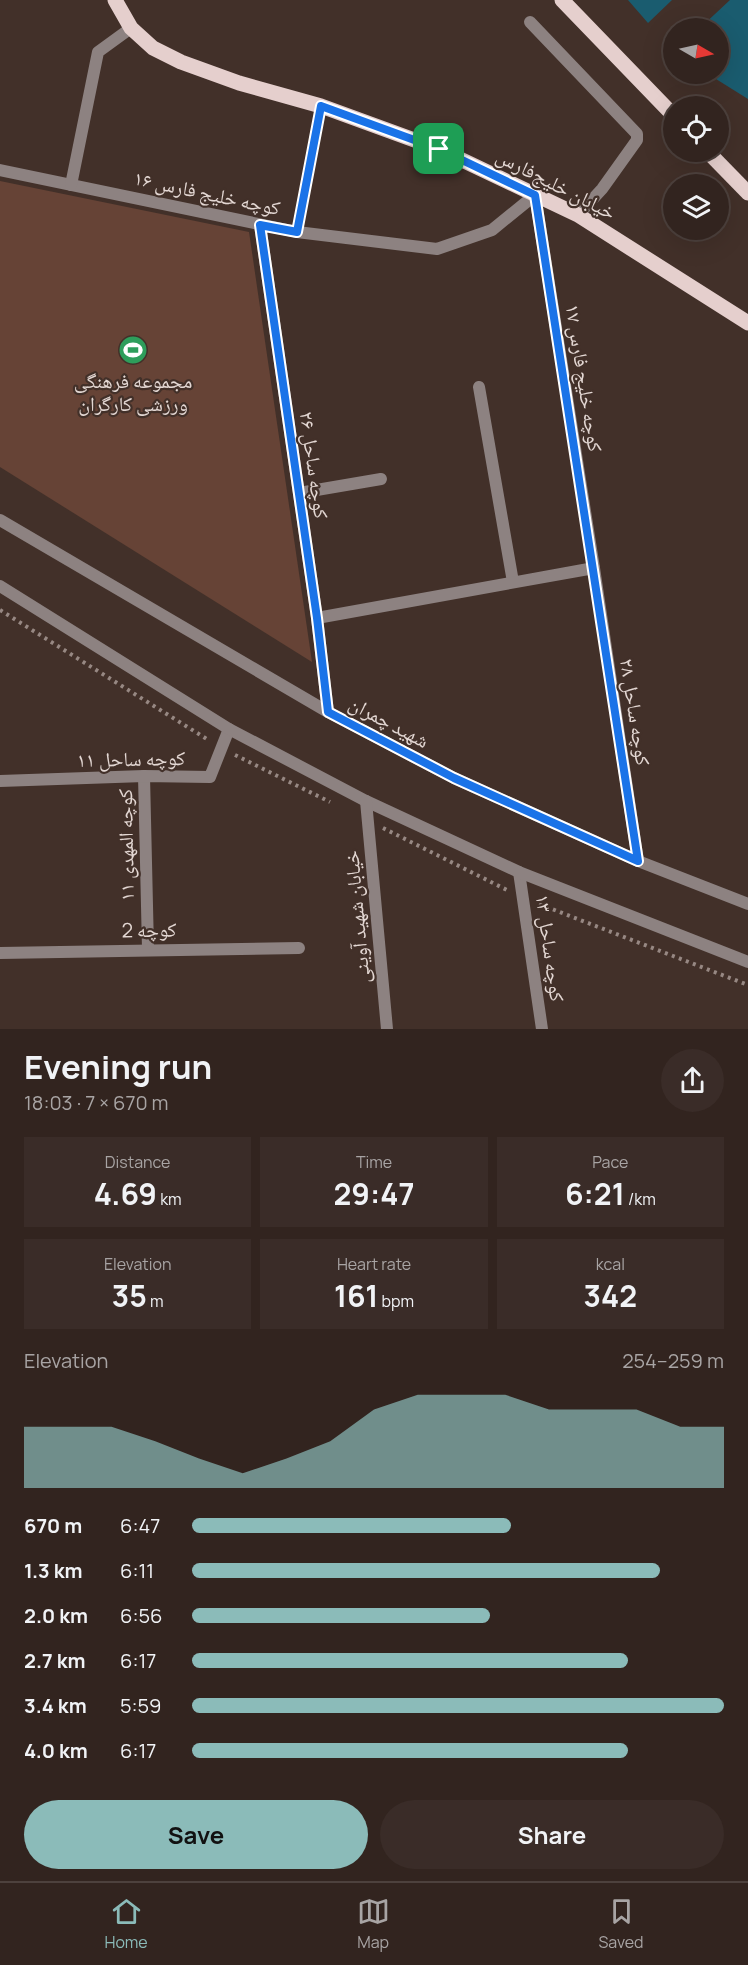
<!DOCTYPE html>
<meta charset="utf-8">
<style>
:root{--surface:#32241f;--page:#3a2c28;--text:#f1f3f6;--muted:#a8a4a4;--line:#4d413d;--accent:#8bbbb9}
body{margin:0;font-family:Manrope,"Noto Naskh Arabic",sans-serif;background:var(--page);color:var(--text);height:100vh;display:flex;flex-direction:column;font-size:22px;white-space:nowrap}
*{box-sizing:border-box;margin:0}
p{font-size:20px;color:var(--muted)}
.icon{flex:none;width:33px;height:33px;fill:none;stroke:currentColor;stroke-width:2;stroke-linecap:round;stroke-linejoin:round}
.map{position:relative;height:1029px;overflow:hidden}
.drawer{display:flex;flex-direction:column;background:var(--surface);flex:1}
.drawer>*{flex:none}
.needle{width:39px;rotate:99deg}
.buttons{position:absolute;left:663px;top:18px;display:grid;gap:12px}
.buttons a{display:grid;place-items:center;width:66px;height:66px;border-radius:50%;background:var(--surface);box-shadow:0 6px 24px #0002,0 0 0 2px var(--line);font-size:30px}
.pin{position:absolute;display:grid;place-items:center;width:51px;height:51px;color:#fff;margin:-26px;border-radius:12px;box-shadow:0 3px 9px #0006}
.round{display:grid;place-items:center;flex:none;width:63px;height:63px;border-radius:32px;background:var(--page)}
.headline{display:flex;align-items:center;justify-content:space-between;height:102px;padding:0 24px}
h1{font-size:33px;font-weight:700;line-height:45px}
.figures{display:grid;grid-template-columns:repeat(3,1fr);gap:9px;height:102px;padding:6px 24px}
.figures div{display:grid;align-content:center;border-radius:0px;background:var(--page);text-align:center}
.figures b{font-size:30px;font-weight:700}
.figures small{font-size:16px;font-weight:400}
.figures p{font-size:16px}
.chart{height:168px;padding:12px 24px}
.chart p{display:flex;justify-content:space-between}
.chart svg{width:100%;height:108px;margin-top:6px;fill:var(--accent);opacity:.7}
.button{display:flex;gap:12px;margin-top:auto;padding:12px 24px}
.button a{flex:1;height:69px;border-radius:36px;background:var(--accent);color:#111;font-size:24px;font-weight:700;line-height:69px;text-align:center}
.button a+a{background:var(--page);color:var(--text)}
ul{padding:0 24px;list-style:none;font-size:20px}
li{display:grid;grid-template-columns:96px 72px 1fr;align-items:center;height:45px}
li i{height:15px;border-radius:8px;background:var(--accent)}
.menu{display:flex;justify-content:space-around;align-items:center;height:84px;border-top:2px solid var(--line);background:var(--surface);font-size:16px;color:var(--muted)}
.menu a{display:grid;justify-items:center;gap:3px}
.menu .current{color:var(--accent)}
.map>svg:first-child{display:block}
.green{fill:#664336}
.water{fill:#1a5c6f}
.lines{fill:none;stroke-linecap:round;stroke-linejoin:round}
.path{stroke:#978883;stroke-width:4;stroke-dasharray:3 4.5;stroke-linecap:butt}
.minor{stroke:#8d8281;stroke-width:12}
.tertiary{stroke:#8d8281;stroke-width:12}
.primary{stroke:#e5cfcd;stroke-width:15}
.route-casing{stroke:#fff;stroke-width:12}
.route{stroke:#1a73e8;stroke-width:8}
.labels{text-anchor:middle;stroke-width:4.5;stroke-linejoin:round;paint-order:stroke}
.street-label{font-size:20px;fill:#e3d7d3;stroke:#423029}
.poi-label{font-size:20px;fill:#e3d7d3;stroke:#423029}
</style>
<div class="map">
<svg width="748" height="1029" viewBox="0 0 748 1029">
<rect width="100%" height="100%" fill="#423029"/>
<polygon class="green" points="0,181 249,232 312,662 0,467"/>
<g class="water">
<polygon points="628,0 672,0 648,23"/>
<polygon points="730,0 748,0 748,99 708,74 718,74 718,28 700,28"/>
</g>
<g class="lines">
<g class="path">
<polyline points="300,217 318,122"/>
<polyline points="0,610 210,741"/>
<polyline points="235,755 330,802"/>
<polyline points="383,828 507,890"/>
<polyline points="539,904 748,985"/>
</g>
<g class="minor">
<polyline points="530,22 637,134 637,140 602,189 578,215"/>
<polyline points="0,170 297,232 437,249 492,230 535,195"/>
<polyline points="71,185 98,52 131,28"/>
<polyline points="535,195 594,568 638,861"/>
<polyline points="260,225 317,618 328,712"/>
<polyline points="479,387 513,582"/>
<polyline points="299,493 381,479"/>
<polyline points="317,618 594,568"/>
<polyline points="144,776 148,949"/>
<polyline points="0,781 144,776 210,777 229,729"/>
<polyline points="519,872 542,1029"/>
<polyline points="0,953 299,948"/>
</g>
<g class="tertiary">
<polyline points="0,520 328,712 454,778 638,861 748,904"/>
<polyline points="0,586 229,729 366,801 519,872 748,962"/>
<polyline points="366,801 387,1029"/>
</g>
<g class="primary">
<polyline points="115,0 131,28 153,48 181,62 239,83 321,106 439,149 578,215 748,323"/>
<polyline points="562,0 674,116"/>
<polyline points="708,152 748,193"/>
</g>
</g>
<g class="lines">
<g class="route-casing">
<polygon id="route" points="321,106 439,149 535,195 638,861 454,778 328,712 317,618 260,225 297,232"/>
</g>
<use href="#route" class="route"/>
</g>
<defs>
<g id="stadium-disc" transform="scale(1.5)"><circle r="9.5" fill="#2e9e5b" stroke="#423029"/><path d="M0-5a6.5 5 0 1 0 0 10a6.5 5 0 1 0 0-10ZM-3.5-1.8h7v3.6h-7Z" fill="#fff"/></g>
</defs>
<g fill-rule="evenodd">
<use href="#stadium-disc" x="133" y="350"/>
</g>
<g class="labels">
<g class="street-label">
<text transform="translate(556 184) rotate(27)" y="7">خیابان خلیج‌فارس</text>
<text transform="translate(207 193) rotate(12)" y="7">کوچه خلیج فارس ۱۶</text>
<text transform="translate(584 378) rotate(81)" y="7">کوچه خلیج فارس ۱۷</text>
<text transform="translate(314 465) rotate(82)" y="7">کوچه ساحل ۲۶</text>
<text transform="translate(635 712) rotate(81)" y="7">کوچه ساحل ۲۸</text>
<text transform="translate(389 722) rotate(28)" y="7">شهید چمران</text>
<text transform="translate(131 759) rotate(-1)" y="7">کوچه ساحل ۱۱</text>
<text transform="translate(126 845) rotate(-91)" y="7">کوچه المهدی ۱۱</text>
<text transform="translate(357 917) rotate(-95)" y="7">خیابان شهید آوینی</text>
<text transform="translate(149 930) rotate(-1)" y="7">کوچه 2</text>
<text transform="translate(550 948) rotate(82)" y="7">کوچه ساحل ۱۳</text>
</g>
<g class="poi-label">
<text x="133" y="388">مجموعه فرهنگی<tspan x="133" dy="23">ورزشی کارگران</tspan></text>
</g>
</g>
</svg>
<div class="buttons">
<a><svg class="needle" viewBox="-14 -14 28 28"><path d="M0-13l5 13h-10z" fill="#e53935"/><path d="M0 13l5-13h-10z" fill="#a8a4a4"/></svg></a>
<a><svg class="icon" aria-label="locate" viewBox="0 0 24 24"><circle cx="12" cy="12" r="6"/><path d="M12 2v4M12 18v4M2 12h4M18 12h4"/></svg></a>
<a><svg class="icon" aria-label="layers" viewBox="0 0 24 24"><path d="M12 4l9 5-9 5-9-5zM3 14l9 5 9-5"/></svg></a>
</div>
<div class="pin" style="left:439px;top:149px;background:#1e9e55"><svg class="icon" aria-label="arrive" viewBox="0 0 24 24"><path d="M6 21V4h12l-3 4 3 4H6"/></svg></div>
</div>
<section class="drawer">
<div class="headline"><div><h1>Evening run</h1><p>18:03 · 7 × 670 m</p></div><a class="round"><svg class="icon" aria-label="share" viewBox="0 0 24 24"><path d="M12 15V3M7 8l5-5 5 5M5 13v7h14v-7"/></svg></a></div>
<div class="figures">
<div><p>Distance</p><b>4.69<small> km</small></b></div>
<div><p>Time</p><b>29:47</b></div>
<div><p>Pace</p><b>6:21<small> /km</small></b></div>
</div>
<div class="figures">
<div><p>Elevation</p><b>35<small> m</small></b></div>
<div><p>Heart rate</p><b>161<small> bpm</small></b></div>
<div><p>kcal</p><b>342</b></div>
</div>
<div class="chart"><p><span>Elevation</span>254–259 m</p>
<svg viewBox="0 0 160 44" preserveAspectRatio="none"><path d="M0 44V19L10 19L20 19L30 25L40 32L50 38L60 32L70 25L80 12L90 6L100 6L110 6L120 12L130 12L140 12L150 19L160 19V44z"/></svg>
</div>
<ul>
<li><b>670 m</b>6:47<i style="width:60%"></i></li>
<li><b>1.3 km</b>6:11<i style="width:88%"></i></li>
<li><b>2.0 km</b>6:56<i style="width:56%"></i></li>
<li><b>2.7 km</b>6:17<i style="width:82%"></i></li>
<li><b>3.4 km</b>5:59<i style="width:100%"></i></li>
<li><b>4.0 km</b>6:17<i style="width:82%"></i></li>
</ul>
<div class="button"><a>Save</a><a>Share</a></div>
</section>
<nav class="menu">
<a class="current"><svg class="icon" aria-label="home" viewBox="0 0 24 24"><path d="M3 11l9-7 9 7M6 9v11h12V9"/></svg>Home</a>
<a><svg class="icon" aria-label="map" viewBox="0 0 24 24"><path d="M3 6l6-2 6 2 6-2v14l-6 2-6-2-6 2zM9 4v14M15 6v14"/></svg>Map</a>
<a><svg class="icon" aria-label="saved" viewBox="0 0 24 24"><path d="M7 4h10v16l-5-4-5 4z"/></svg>Saved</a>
</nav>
